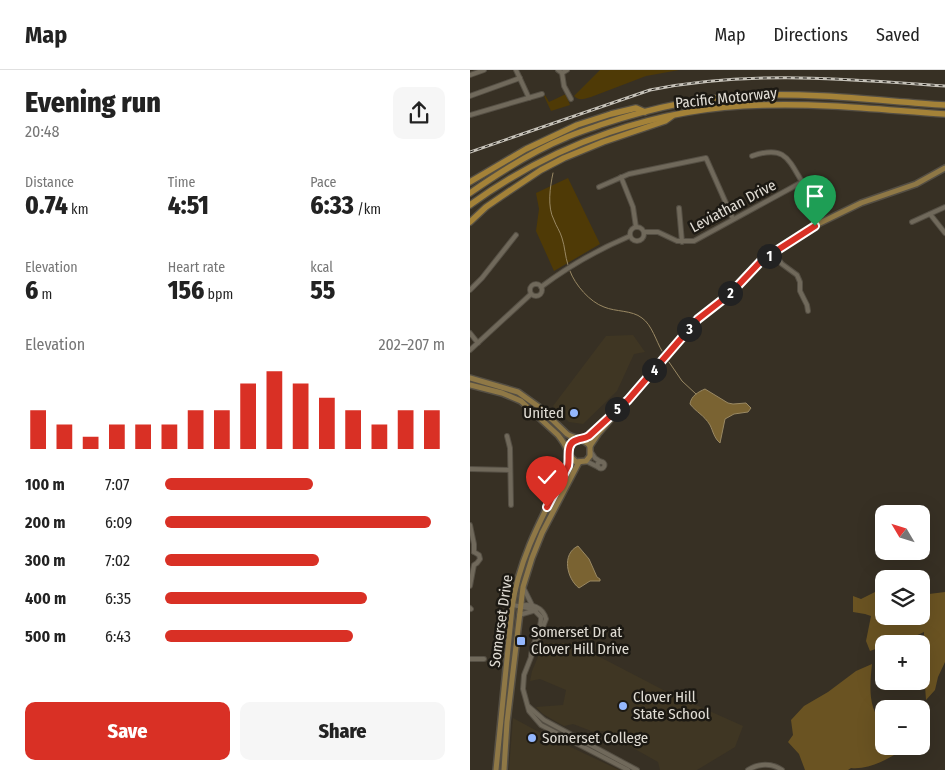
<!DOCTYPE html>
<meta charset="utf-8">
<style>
:root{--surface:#fff;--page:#f6f6f6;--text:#222;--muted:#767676;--line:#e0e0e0;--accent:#d93025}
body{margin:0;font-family:"Fira Sans Condensed",sans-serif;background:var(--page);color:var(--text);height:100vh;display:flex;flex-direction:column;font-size:19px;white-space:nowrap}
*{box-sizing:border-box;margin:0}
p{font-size:16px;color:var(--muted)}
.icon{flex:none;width:28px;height:28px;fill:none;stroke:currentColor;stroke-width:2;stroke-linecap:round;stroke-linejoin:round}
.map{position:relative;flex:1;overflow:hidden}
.details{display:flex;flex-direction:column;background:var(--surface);width:470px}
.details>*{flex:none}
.needle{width:32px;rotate:308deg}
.fabs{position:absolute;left:405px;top:435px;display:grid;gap:10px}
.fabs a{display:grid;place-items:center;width:55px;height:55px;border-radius:10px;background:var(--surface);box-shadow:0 5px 20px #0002;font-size:25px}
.pin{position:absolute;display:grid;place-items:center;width:42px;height:42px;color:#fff;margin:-51px -21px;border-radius:50% 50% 50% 0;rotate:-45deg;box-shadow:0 0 5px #0007}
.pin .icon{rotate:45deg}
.km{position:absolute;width:25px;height:25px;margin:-12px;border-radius:50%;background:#222;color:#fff;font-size:14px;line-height:25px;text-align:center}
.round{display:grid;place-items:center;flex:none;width:52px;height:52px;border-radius:10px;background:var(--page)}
.headline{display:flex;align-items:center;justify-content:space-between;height:85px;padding:0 25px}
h1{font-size:28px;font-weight:800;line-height:38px}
.metrics{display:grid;grid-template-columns:repeat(3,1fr);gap:8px;height:85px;padding:5px 25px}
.metrics div{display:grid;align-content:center}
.metrics b{font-size:25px;font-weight:800}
.metrics small{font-size:14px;font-weight:400}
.metrics p{font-size:14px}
.chart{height:140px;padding:10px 25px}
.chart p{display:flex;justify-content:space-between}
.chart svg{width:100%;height:90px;margin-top:5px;stroke:var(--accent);stroke-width:6}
.button{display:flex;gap:10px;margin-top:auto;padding:10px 25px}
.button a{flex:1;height:58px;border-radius:10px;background:var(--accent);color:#fff;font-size:20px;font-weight:800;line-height:58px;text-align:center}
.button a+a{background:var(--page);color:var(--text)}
ul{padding:0 25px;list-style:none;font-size:16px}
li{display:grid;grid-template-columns:80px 60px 1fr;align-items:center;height:38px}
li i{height:12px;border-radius:6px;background:var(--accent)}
header{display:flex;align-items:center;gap:30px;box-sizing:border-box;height:70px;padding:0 25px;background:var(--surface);border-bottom:1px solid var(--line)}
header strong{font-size:24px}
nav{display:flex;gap:28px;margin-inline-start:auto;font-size:18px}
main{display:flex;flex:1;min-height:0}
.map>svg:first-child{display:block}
.built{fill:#3f3623}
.green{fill:#4f3a06}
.forest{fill:#6a5322}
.water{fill:#7a6332;stroke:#998863}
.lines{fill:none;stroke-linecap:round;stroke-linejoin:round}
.stream{stroke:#998863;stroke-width:1}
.minor-casing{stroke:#554f44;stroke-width:6}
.major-casing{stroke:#554f44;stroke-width:8}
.highway-casing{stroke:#554f44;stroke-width:8}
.minor{stroke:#70695b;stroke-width:4}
.major{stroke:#8f7846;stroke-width:5}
.highway{stroke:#a48238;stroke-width:5.5}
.rail-casing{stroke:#c6c2b9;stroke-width:3}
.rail{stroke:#1c1913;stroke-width:1;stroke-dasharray:4;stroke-linecap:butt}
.route-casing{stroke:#fff;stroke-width:10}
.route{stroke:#d93025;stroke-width:6}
.poi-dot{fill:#94b7fd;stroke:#1c1913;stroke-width:2}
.labels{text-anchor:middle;stroke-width:5;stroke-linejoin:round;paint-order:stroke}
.street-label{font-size:15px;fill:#e1ddd5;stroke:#1c1913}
.poi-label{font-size:15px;fill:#e1ddd5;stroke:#1c1913;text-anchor:start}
</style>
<header>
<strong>Map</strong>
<nav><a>Map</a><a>Directions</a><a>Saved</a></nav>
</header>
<main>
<section class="details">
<div class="headline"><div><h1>Evening run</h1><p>20:48</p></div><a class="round"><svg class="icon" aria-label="share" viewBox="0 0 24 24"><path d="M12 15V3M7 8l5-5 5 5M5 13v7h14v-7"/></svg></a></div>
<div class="metrics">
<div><p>Distance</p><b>0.74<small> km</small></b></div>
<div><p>Time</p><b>4:51</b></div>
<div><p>Pace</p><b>6:33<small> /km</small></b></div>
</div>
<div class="metrics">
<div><p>Elevation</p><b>6<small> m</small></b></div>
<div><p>Heart rate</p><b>156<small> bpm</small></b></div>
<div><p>kcal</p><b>55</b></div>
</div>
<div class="chart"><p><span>Elevation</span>202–207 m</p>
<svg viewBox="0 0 160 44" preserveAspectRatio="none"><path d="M5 44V25M15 44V32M25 44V38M35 44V32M45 44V32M55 44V32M65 44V25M75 44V25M85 44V12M95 44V6M105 44V12M115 44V19M125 44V25M135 44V32M145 44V25M155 44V25"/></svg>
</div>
<ul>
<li><b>100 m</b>7:07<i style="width:53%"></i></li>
<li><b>200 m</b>6:09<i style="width:95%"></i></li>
<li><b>300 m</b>7:02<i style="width:55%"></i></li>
<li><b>400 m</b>6:35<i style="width:72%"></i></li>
<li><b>500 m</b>6:43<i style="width:67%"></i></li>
</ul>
<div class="button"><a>Save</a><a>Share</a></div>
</section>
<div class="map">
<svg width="475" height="700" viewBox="0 0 475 700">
<rect width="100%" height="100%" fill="#373024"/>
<g class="built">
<polygon points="163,265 175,282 164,284 147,321 113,354 99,352 83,336 136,266"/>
<polygon points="74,573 103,573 201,624 273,656 265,677 227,700 190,700 188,692 133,661 124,662 103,654 94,656 85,651 73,644 66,637 93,635 96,620 70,609 60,611 62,601"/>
<polygon points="43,648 67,661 149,700 39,700"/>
</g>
<g class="green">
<path d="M130 0H209L176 6 121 27C114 29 109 31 104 26Z"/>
<polygon points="96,24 100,35 81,41 74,26 75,25 79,32"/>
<polygon points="98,108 130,174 84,201 66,161 69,139 66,123"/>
</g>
<g class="forest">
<polygon points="405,522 414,528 414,546 451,546 451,525 475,522 475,592 468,607 465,620 456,630 454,602 454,562 428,574 423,567 418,565 411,577 400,581 396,571 401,546 395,544 383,542 383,526 391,529"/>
<path d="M402 594C400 614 397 640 414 654V676H438C422 687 401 700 381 698L378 700H335L329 684 318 672 323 665 321 650 334 636 358 622 386 601Z"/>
</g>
<g class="water">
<path d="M235 319 258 333 263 334 276 333 281 338 278 342 264 344 255 349 250 373C244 368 243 361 240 355 234 345 226 342 220 334 221 326 228 322 235 319Z"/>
<path d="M108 476 119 489 127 507 130 509V511H120L109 518C97 509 91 484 108 476Z"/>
</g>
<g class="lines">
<g class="stream">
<path d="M83 103C80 117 77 137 84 150 86 156 90 161 92 168 95 177 95 186 98 195"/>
<path d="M100 201C105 215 120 232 134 237 146 242 162 240 172 248 182 255 186 271 192 281"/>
<polyline points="199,292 212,311 226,324"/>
</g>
<g class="minor-casing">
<g id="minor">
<polyline points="46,0 59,28"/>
<polyline points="88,0 92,3 97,0"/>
<polyline points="92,3 94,16 101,29"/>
<polyline points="0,5 14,0"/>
<polyline points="0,26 50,8"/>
<polyline points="0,45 72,24"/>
<polyline points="151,107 163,137 166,157"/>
<polyline points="129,117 159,104 236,88 263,149"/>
<polyline points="209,138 212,172"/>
<polyline points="460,144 475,163"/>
<polyline points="442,152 475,137"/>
<circle cx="167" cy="164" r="7"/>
<path d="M174 162H188L207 171H224L332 112C318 88 314 75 282 86"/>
<polyline points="303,183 312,194 327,205 330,212 330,221 337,235 338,241"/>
<circle cx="66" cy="220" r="6"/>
<path d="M71 217C99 196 129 179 160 166"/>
<polyline points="0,220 12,208 46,165"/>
<polyline points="0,263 8,273"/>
<polyline points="0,280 61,224"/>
<polyline points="37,366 40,378 41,435"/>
<polyline points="121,382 125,388 131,392"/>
<polyline points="116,391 128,397"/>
<circle cx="131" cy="395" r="3.5"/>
<polyline points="0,399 40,400"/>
<polyline points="0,455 4,474 4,482"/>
<polyline points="0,516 4,495 7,493 10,489 9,485 4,482"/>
<polyline points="53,517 62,535"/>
<path d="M43 535 63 539 71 547C72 560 62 573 61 586"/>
<path d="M50 536C61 533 73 537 76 549L54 605 53 619 59 641 71 655 158 700"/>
<polyline points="0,538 1,539"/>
<polyline points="49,545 66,540"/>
<polyline points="0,589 14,589"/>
<polyline points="58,636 74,650 167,700"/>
<path d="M278 700C289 693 302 693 312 700"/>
</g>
</g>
<g class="major-casing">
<g id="major">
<path d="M0 308 48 322 69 337 97 364C104 369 114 368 120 376V386L116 391 106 392 99 385"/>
<path d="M0 315 32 323 51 331 88 365C96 375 101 384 98 396 75 442 49 486 42 538L26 700"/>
<polyline points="113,370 125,361 141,345"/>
<polyline points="120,376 128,364 219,258 234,244 260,223 292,190 350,153 391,133 446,114 475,98"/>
<polyline points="34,700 37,652 53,517 62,488 72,463 109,392"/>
</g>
</g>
<g class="highway-casing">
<g id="highway">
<polyline points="0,112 56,79 107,55 141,44 166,38 175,42"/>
<path d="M0 123C30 102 61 82 95 68 106 63 119 59 130 55 181 38 233 26 286 25 349 23 412 31 475 35"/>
<path d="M0 135C85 73 188 37 293 35 354 33 415 40 475 44"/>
<polyline points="0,152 16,137 32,126 71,100 94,88 133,72 195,51 202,46"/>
</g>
</g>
<use href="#minor" class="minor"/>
<use href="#major" class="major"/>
<use href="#highway" class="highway"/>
<g class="rail-casing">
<path id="rail" d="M0 82 180 20C279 0 375 9 475 16"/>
</g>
<use href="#rail" class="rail"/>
</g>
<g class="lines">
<g class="route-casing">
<path id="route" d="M77 437 98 396C100 388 95 373 107 370 112 368 114 369 119 366L158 330 228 249 260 224 292 190 345 156"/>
</g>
<use href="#route" class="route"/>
</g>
<g class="poi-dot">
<circle cx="104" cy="343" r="5"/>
<rect x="46" y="566" width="10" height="10" rx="2.5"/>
<circle cx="153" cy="636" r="5"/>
<circle cx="62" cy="668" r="5"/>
</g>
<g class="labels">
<g class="street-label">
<text transform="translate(256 28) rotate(-6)" y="5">Pacific Motorway</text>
<text transform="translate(263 136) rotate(-28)" y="5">Leviathan Drive</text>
<text transform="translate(31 551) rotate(-82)" y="5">Somerset Drive</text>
</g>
<g class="poi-label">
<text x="94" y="348" text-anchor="end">United</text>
<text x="61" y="567">Somerset Dr at<tspan x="61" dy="17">Clover Hill Drive</tspan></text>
<text x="163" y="632">Clover Hill<tspan x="163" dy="17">State School</tspan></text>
<text x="72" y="673">Somerset College</text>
</g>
</g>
</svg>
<div class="fabs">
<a><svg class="needle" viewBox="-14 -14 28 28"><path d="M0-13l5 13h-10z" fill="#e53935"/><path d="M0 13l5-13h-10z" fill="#767676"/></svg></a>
<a><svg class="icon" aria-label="layers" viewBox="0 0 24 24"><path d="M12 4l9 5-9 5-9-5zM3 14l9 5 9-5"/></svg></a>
<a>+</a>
<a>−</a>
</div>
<div class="pin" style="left:345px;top:156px;background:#1e9e55"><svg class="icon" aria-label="arrive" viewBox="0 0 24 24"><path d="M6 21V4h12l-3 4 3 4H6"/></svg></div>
<div class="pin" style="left:77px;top:437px;background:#d93025"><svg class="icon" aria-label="check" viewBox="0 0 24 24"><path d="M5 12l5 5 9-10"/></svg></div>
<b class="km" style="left:299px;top:186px">1</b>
<b class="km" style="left:260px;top:223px">2</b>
<b class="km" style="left:219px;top:259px">3</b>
<b class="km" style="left:184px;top:300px">4</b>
<b class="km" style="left:147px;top:339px">5</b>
</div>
</main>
